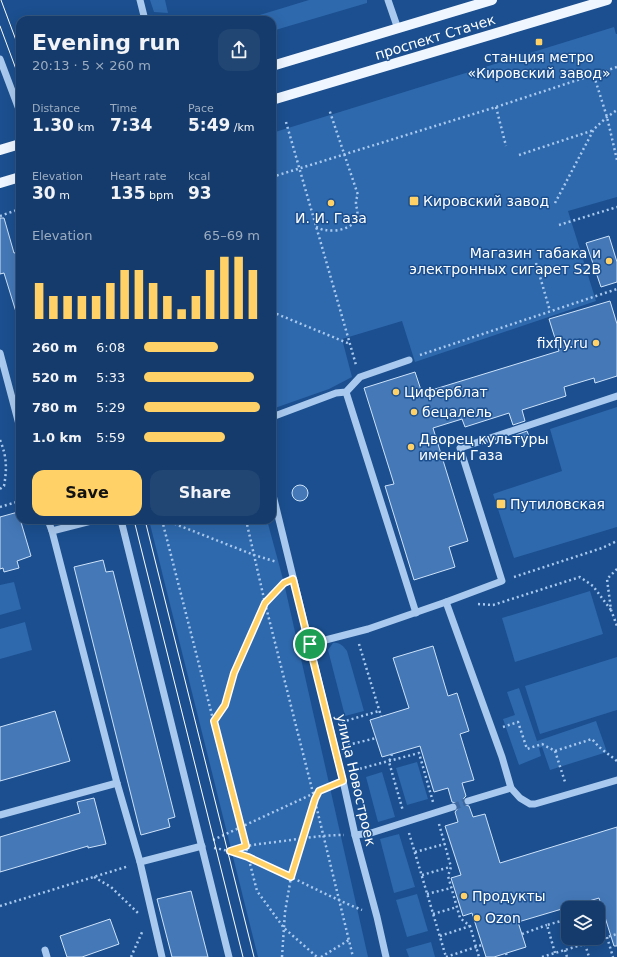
<!DOCTYPE html>
<meta charset="utf-8">
<style>
:root{--surface:#143b6b;--page:#214673;--text:#f1f3f6;--muted:#9dadc1;--line:#33557e;--accent:#ffd166}
body{margin:0;font-family:"DejaVu Sans",sans-serif;background:var(--page);color:var(--text);height:100vh;display:flex;flex-direction:column;font-size:15px;white-space:nowrap}
*{box-sizing:border-box;margin:0}
p{font-size:13px;color:var(--muted)}
.icon{flex:none;width:22px;height:22px;fill:none;stroke:currentColor;stroke-width:2;stroke-linecap:round;stroke-linejoin:round}
.map{position:relative;flex:1;overflow:hidden}
.sheet{position:absolute;left:16px;top:16px;width:260px;height:508px;display:flex;flex-direction:column;background:var(--surface);border-radius:12px;box-shadow:0 4px 16px #0002,0 0 0 1px var(--line)}
.sheet>*{flex:none}
.tools{position:absolute;left:561px;top:901px;display:grid;gap:8px}
.tools a{display:grid;place-items:center;width:44px;height:44px;border-radius:8px;background:var(--surface);box-shadow:0 4px 16px #0002,0 0 0 1px var(--line);font-size:20px}
.pin{position:absolute;display:grid;place-items:center;width:34px;height:34px;color:#fff;margin:-17px;border:2px solid #fff;border-radius:50%;box-shadow:0 1px 4px #0007}
.round{display:grid;place-items:center;flex:none;width:42px;height:42px;border-radius:12px;background:var(--page)}
.summary{display:flex;align-items:center;justify-content:space-between;height:68px;padding:0 16px}
h1{font-size:22px;font-weight:700;line-height:30px}
.figures{display:grid;grid-template-columns:repeat(3,1fr);gap:6px;height:68px;padding:4px 16px}
.figures div{display:grid;align-content:center}
.figures b{font-size:17px;font-weight:700}
.figures small{font-size:11px;font-weight:400}
.figures p{font-size:11px}
.chart{height:112px;padding:8px 16px}
.chart p{display:flex;justify-content:space-between}
.chart svg{width:100%;height:72px;margin-top:4px;stroke:var(--accent);stroke-width:6}
.cta{display:flex;gap:8px;margin-top:auto;padding:8px 16px}
.cta a{flex:1;height:46px;border-radius:12px;background:var(--accent);color:#111;font-size:16px;font-weight:700;line-height:46px;text-align:center}
.cta a+a{background:var(--page);color:var(--text)}
ul{padding:0 16px;list-style:none;font-size:13px}
li{display:grid;grid-template-columns:64px 48px 1fr;align-items:center;height:30px}
li i{height:10px;border-radius:5px;background:var(--accent)}
.map>svg:first-child{display:block}
.green{fill:#2e69ad}
.building{fill:#4478b7;stroke:#cfe3fa}
.lines{fill:none;stroke-linecap:round;stroke-linejoin:round}
.minor-tunnel{stroke:#3d69a0;stroke-width:7;stroke-dasharray:7 3.5;stroke-linecap:butt}
.path{stroke:#a9c9ee;stroke-width:2.5;stroke-dasharray:2 3;stroke-linecap:butt}
.minor{stroke:#a9c9ee;stroke-width:7}
.major{stroke:#f0f6ff;stroke-width:10}
.tram{stroke:#fff;stroke-width:1}
.route-casing{stroke:#fff;stroke-width:8}
.route{stroke:#ffd166;stroke-width:5}
.poi-dot{fill:#ffd166;stroke:#1b4f8f;stroke-width:1.5}
.labels{text-anchor:middle;stroke-width:3;stroke-linejoin:round;paint-order:stroke}
.street-label{font-size:14px;fill:#fff;stroke:#1b4f8f}
.poi-label{font-size:14px;fill:#fff;stroke:#1b4f8f;text-anchor:start}
</style>
<div class="map">
<svg width="617" height="957" viewBox="0 0 617 957">
<rect width="100%" height="100%" fill="#1b4f8f"/>
<g class="green">
<polygon points="150,0 165,0 168,13 154,12"/>
<polygon points="309,0 367,0 367,3 272,31 272,20 243,20"/>
<polygon points="614,27 616,34 617,34 617,197 568,211 596,301 415,362 402,321 342,339 352,377 329,389 272,409 272,133"/>
<polygon points="617,407 617,527 514,558 493,494 562,471 550,429"/>
<polygon points="149,520 267,520 284,583 368,957 258,957"/>
<polygon points="14,582 21,609 0,615 0,585"/>
<polygon points="590,591 603,634 515,662 502,618"/>
<polygon points="25,622 32,650 0,659 0,629"/>
<path d="M333 643C340 642 343 646 347 651L364 711 345 716 328 650Z"/>
<polygon points="617,657 617,710 540,734 525,686"/>
<polygon points="519,688 537,741 596,721 607,752 550,770 542,747 539,748 541,756 519,765 503,719 515,715 507,692"/>
<polygon points="417,762 428,799 407,805 396,768"/>
<polygon points="382,772 395,817 378,822 366,777"/>
<polygon points="399,834 415,887 394,893 380,839"/>
<polygon points="417,894 428,931 407,937 396,900"/>
<polygon points="431,942 435,957 409,957 406,949"/>
</g>
<g class="building">
<polygon points="0,218 4,218 14,253 20,252 20,312 16,312 4,273 0,274"/>
<polygon points="609,236 617,262 617,282 601,287 586,243"/>
<polygon points="610,301 617,324 617,376 595,383 594,378 564,387 566,396 522,410 525,421 513,425 509,413 465,427 462,419 433,428 468,541 449,547 455,567 414,580 385,486 394,484 364,388 415,372 422,393 559,351 549,319"/>
<polygon points="527,431 529,436 517,439 516,435"/>
<circle cx="300" cy="493" r="8"/>
<polygon points="18,512 31,556 17,561 19,568 4,572 3,568 0,569 0,517"/>
<polygon points="103,560 106,572 113,571 175,817 168,819 170,827 141,835 74,567"/>
<polygon points="433,646 448,696 457,693 469,731 460,734 474,780 462,783 466,796 464,798 463,802 465,805 469,806 473,817 485,814 500,863 617,827 617,946 614,946 599,898 518,922 526,947 494,957 486,957 472,913 463,916 451,878 461,875 445,826 458,822 455,812 458,808 458,805 456,803 452,802 448,788 434,792 420,746 382,757 370,720 409,708 393,658"/>
<polygon points="55,711 70,761 0,781 0,727"/>
<polygon points="94,798 106,844 88,848 88,846 0,872 0,837 80,813 77,802"/>
<polygon points="191,891 208,957 172,957 157,899"/>
<polygon points="110,919 119,944 82,957 67,957 60,936"/>
</g>
<g class="lines">
<polyline class="minor-tunnel" points="453,807 468,801"/>
<g class="path">
<polyline points="594,76 607,117 617,160"/>
<polyline points="496,107 506,146"/>
<polyline points="286,122 356,365"/>
<polyline points="519,155 594,130"/>
<polyline points="272,177 496,107 617,67"/>
<polyline points="555,203 594,129 607,117 617,110"/>
<polyline points="0,216 17,210"/>
<polyline points="559,225 617,207"/>
<path d="M316 227C319 228 322 230 325 230 336 232 354 229 357 216 359 208 353 205 358 195L329 109"/>
<polyline points="536,263 550,311"/>
<polyline points="272,312 350,344"/>
<polyline points="420,355 617,289"/>
<path d="M0 440C7 457 7 469 4 486L0 489"/>
<polyline points="0,507 20,501"/>
<polyline points="162,520 257,891 284,928 317,957"/>
<polyline points="165,520 254,555 277,562"/>
<polyline points="246,520 265,603 313,793 353,957"/>
<polyline points="617,569 607,579 611,610 617,626"/>
<polyline points="514,577 602,548 617,541"/>
<polyline points="478,604 493,605 580,577 593,586 611,610"/>
<polyline points="359,644 381,716"/>
<polyline points="214,721 225,705 234,673 265,603 282,585"/>
<polyline points="342,722 379,711"/>
<polyline points="503,727 518,722 527,749 542,744 555,751 592,739 599,747 617,761"/>
<polyline points="348,745 376,738"/>
<polyline points="555,751 565,782"/>
<polyline points="392,754 389,762 403,811"/>
<polyline points="355,770 419,753 433,802"/>
<polyline points="439,824 451,867 448,876 460,918 470,926 479,957"/>
<polyline points="409,833 446,957"/>
<polyline points="213,840 332,785"/>
<path d="M214 848C239 852 260 862 283 873 309 886 335 899 362 910"/>
<path d="M230 851C245 845 260 844 276 842 299 839 320 835 344 835"/>
<polyline points="415,852 445,844"/>
<polyline points="422,875 450,867"/>
<polyline points="94,877 111,887 139,914"/>
<polyline points="427,894 451,888"/>
<polyline points="0,906 129,866"/>
<polyline points="433,914 457,907"/>
<polyline points="598,928 601,939"/>
<polyline points="522,934 547,925"/>
<polyline points="440,936 470,926"/>
<polyline points="607,937 613,957"/>
<polyline points="585,944 589,957"/>
<polyline points="565,950 567,957"/>
<polyline points="506,953 507,957"/>
<polyline points="555,953 547,925 568,919"/>
<polyline points="131,957 143,930"/>
<polyline points="282,957 285,912 291,877 315,799 319,791"/>
<polyline points="321,957 349,940"/>
<polyline points="446,957 482,945"/>
<polyline points="542,957 617,934"/>
</g>
<g class="minor">
<polyline points="140,0 145,20"/>
<polyline points="388,0 398,29"/>
<polyline points="0,59 20,112"/>
<polyline points="0,353 20,428"/>
<polyline points="346,392 416,613"/>
<polyline points="272,417 336,393 346,392 360,377 409,360"/>
<polyline points="272,491 343,781 355,835 377,917 386,957"/>
<polyline points="48,520 52,531 117,783 140,862 162,957"/>
<polyline points="121,520 229,957"/>
<polyline points="52,531 95,520"/>
<polyline points="446,602 502,581 460,448 617,396"/>
<polyline points="310,644 368,629 446,602 502,757 511,788 520,798 530,804 535,804 617,780"/>
<polyline points="468,801 511,788"/>
<polyline points="0,815 117,783"/>
<polyline points="355,835 371,833 453,807"/>
<polyline points="140,862 202,846"/>
<polyline points="45,950 47,957"/>
</g>
<g class="major">
<polyline points="272,66 492,0"/>
<polyline points="272,100 607,0"/>
<polyline points="0,150 20,144"/>
<polyline points="0,183 20,177"/>
</g>
<g class="tram">
<polyline points="1,0 20,51"/>
<polyline points="0,26 20,80"/>
<polyline points="134,520 243,957"/>
<polyline points="145,520 254,957"/>
</g>
</g>
<g class="lines">
<g class="route-casing">
<polygon id="route" points="293,579 343,781 319,791 315,799 291,877 248,857 230,851 246,846 214,721 225,705 234,673 265,603 284,583"/>
</g>
<use href="#route" class="route"/>
</g>
<g class="poi-dot">
<rect x="535" y="38" width="8" height="8" rx="2"/>
<rect x="409" y="196" width="10" height="10" rx="2"/>
<circle cx="331" cy="203" r="4"/>
<circle cx="609" cy="261" r="4"/>
<circle cx="596" cy="343" r="4"/>
<circle cx="396" cy="392" r="4"/>
<circle cx="414" cy="412" r="4"/>
<circle cx="411" cy="447" r="4"/>
<rect x="496" y="499" width="10" height="10" rx="2"/>
<circle cx="464" cy="896" r="4"/>
<circle cx="477" cy="918" r="4"/>
</g>
<g class="labels">
<g class="street-label">
<text transform="translate(435 37) rotate(-17)" y="5">проспект Стачек</text>
<text transform="translate(356 780) rotate(77)" y="5">улица Новостроек</text>
</g>
<g class="poi-label">
<text x="539" y="62" text-anchor="middle">станция метро<tspan x="539" dy="16">«Кировский завод»</tspan></text>
<text x="423" y="206">Кировский завод</text>
<text x="331" y="223" text-anchor="middle">И. И. Газа</text>
<text x="601" y="258" text-anchor="end">Магазин табака и<tspan x="601" dy="16">электронных сигарет S2B</tspan></text>
<text x="588" y="348" text-anchor="end">fixfly.ru</text>
<text x="404" y="397">Циферблат</text>
<text x="422" y="417">бецалель</text>
<text x="419" y="444">Дворец культуры<tspan x="419" dy="16">имени Газа</tspan></text>
<text x="510" y="509">Путиловская</text>
<text x="472" y="901">Продукты</text>
<text x="485" y="923">Ozon</text>
</g>
</g>
</svg>
<div class="tools">
<a><svg class="icon" aria-label="layers" viewBox="0 0 24 24"><path d="M12 4l9 5-9 5-9-5zM3 14l9 5 9-5"/></svg></a>
</div>
<div class="pin" style="left:310px;top:644px;background:#1e9e55"><svg class="icon" aria-label="arrive" viewBox="0 0 24 24"><path d="M6 21V4h12l-3 4 3 4H6"/></svg></div>
<section class="sheet">
<div class="summary"><div><h1>Evening run</h1><p>20:13 · 5 × 260 m</p></div><a class="round"><svg class="icon" aria-label="share" viewBox="0 0 24 24"><path d="M12 15V3M7 8l5-5 5 5M5 13v7h14v-7"/></svg></a></div>
<div class="figures">
<div><p>Distance</p><b>1.30<small> km</small></b></div>
<div><p>Time</p><b>7:34</b></div>
<div><p>Pace</p><b>5:49<small> /km</small></b></div>
</div>
<div class="figures">
<div><p>Elevation</p><b>30<small> m</small></b></div>
<div><p>Heart rate</p><b>135<small> bpm</small></b></div>
<div><p>kcal</p><b>93</b></div>
</div>
<div class="chart"><p><span>Elevation</span>65–69 m</p>
<svg viewBox="0 0 160 44" preserveAspectRatio="none"><path d="M5 44V22M15 44V30M25 44V30M35 44V30M45 44V30M55 44V22M65 44V14M75 44V14M85 44V22M95 44V30M105 44V38M115 44V30M125 44V14M135 44V6M145 44V6M155 44V14"/></svg>
</div>
<ul>
<li><b>260 m</b>6:08<i style="width:64%"></i></li>
<li><b>520 m</b>5:33<i style="width:95%"></i></li>
<li><b>780 m</b>5:29<i style="width:100%"></i></li>
<li><b>1.0 km</b>5:59<i style="width:70%"></i></li>
</ul>
<div class="cta"><a>Save</a><a>Share</a></div>
</section>
</div>
